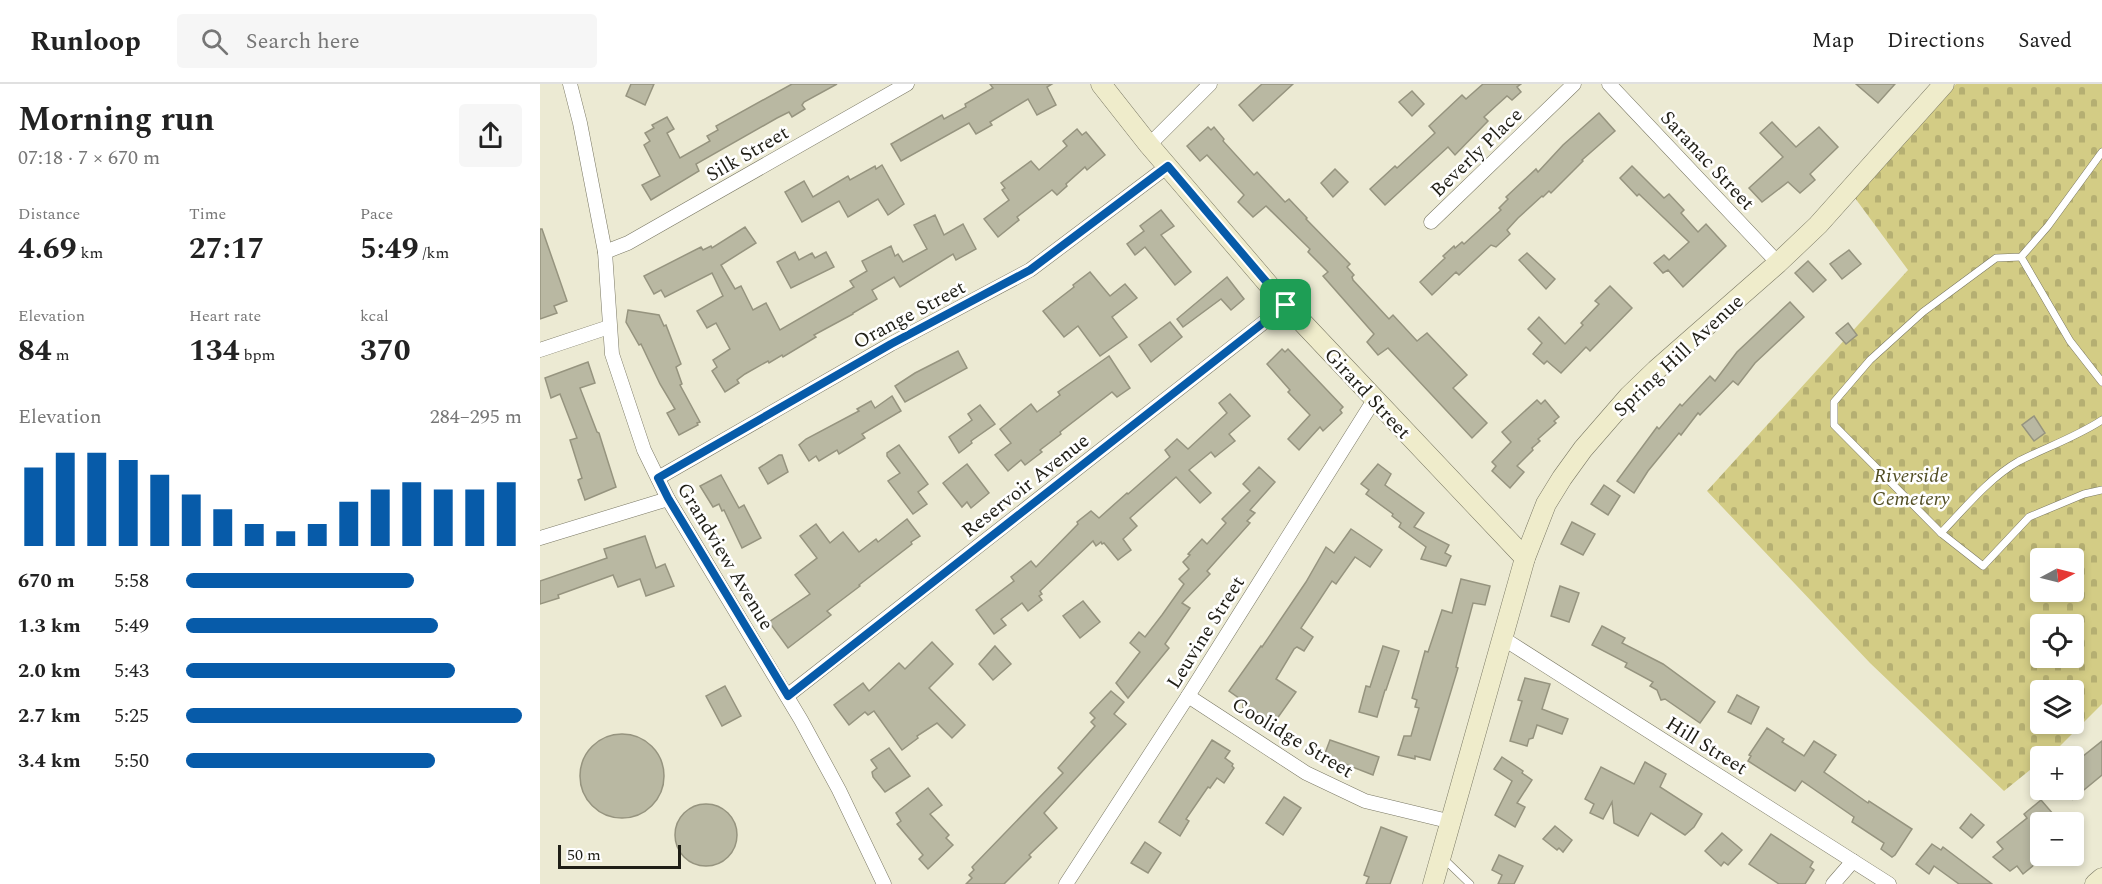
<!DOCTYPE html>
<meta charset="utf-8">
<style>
:root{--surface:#fff;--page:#f6f6f6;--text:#222;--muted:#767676;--line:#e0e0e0;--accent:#075ba9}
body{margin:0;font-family:Spectral,serif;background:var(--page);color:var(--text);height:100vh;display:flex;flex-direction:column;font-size:22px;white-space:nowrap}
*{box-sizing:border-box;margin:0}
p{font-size:20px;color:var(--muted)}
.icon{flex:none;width:33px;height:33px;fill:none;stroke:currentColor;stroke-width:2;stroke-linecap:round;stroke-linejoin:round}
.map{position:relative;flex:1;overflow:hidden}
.drawer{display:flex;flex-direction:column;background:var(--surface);width:540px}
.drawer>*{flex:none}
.needle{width:39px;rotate:83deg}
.buttons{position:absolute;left:1490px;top:464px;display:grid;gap:12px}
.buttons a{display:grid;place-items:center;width:54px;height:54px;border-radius:6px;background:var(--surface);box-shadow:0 3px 9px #0003;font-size:30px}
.scale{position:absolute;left:18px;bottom:15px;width:123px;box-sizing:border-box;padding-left:6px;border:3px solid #1f1e16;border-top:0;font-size:16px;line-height:21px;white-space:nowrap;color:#1f1e16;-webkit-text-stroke:4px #fff;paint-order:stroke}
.pin{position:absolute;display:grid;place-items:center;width:51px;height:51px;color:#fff;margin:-26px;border-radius:12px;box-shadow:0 3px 9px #0006}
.round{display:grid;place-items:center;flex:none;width:63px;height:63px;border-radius:6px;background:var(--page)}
.headline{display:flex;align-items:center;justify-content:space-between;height:102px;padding:0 18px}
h1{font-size:33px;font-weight:700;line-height:45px}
.stats{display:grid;grid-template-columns:repeat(3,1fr);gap:9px;height:102px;padding:6px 18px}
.stats div{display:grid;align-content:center}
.stats b{font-size:30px;font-weight:700}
.stats small{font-size:16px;font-weight:400}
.stats p{font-size:16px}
.chart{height:168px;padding:12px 18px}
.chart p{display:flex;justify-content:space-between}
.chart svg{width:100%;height:108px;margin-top:6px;stroke:var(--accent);stroke-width:6}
ul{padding:0 18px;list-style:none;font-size:20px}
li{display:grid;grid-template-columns:96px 72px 1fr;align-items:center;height:45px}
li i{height:15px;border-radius:8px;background:var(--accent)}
header{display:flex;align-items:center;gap:36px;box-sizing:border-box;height:84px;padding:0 30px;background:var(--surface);border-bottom:2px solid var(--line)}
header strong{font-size:28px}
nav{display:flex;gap:33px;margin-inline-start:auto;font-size:21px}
.search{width:420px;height:54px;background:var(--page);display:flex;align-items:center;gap:15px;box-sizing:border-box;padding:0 21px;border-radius:6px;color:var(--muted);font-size:22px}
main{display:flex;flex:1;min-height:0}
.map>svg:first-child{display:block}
.cemetery{fill:url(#cemetery-stones);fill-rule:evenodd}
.building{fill:#b9b8a2;stroke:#96947f;stroke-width:1.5}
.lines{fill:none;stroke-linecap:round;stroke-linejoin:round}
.lane-casing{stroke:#7a7864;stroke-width:8}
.street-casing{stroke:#7a7864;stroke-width:15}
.secondary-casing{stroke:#7a7864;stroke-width:21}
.lane{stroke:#fff;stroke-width:7}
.street{stroke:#fff;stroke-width:14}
.secondary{stroke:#efeccb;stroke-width:20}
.route-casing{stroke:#fff;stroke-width:12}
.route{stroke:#075ba9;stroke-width:8}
.labels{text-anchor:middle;stroke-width:5;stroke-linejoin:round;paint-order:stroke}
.street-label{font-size:20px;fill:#1f1e16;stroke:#fff}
.park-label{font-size:20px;font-style:italic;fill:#524e24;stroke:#fff}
</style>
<header>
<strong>Runloop</strong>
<div class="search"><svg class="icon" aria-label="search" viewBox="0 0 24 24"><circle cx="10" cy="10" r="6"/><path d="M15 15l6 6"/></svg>Search here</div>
<nav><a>Map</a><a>Directions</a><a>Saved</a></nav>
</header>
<main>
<section class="drawer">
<div class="headline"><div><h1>Morning run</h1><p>07:18 · 7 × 670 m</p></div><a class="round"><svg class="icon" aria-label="share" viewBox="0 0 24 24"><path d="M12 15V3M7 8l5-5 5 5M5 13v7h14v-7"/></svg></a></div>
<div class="stats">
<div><p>Distance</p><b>4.69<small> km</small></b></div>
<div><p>Time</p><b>27:17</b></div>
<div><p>Pace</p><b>5:49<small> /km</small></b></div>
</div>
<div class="stats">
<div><p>Elevation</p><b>84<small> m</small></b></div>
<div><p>Heart rate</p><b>134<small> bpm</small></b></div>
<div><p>kcal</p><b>370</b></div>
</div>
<div class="chart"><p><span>Elevation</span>284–295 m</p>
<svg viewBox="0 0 160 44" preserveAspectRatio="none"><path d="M5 44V12M15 44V6M25 44V6M35 44V9M45 44V15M55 44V23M65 44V29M75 44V35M85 44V38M95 44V35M105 44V26M115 44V21M125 44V18M135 44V21M145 44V21M155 44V18"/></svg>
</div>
<ul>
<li><b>670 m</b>5:58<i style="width:68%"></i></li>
<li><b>1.3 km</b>5:49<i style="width:75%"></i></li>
<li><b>2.0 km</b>5:43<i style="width:80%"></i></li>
<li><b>2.7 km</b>5:25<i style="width:100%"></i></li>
<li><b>3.4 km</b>5:50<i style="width:74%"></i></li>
</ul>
</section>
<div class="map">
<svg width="1562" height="800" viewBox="0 0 1562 800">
<defs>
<pattern id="cemetery-stones" width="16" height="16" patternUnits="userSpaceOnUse" patternTransform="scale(1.5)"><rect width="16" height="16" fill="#d3cc85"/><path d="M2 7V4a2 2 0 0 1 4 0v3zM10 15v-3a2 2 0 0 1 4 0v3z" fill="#b5af72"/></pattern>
</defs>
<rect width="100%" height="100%" fill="#ecead3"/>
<path class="cemetery" d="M1416 0H1562V620L1518 664 1508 672H1500V678L1464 707 1330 579 1167 407 1368 186 1315 114ZM1500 474H1533V507H1500ZM1500 540H1533V573H1500ZM1500 606H1533V639H1500Z"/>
<g class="building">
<polygon points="91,0 114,0 105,21 86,12"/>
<polygon points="252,0 297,0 264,18 262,21 265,25 252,33 249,28 237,34 156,80 159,87 111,116 102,101 120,92 104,61 110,57 105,49 114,44 112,41 127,33 134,45 127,49 140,74 170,57 167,52 178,46 176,42"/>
<polygon points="450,0 512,0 507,3 516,21 497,31 488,15 450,38 452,41 436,50 429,39 361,77 351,60 402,31 404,35 426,23 425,20 453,4"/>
<polygon points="722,0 753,0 713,37 699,21"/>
<polygon points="943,0 981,0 977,3 981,8 972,16 967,12 957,21 944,33 948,37 915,71 908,63 845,121 830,105 855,82 857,84 895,49 889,42 922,11 926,15"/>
<polygon points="1316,0 1355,0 1338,19"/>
<polygon points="872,7 884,20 872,32 859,18"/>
<polygon points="1059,29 1075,47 1042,76 1043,77 1011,109 1009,107 1003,113 1002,112 978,134 967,146 970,150 956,163 951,161 919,191 916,188 892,211 880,198 905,174 903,172 914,162 915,164 922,158 924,160 961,126 959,124 968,115 966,113 996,85 998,88 1023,61"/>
<polygon points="1232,38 1256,63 1279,43 1298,63 1270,90 1275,96 1260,109 1248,98 1222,118 1209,104 1243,73 1220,49"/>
<polygon points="668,43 671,46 674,43 684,55 683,57 714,91 717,88 745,118 749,115 767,134 766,135 810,180 807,183 814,191 812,193 813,196 849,235 853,231 877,257 887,249 927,291 913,304 947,339 932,354 848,264 838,271 827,258 834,250 783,192 788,188 768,168 770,165 726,122 713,133 698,118 704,111 667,71 660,77 647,62"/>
<polygon points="537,45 542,51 546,48 565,71 547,86 545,83 526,100 527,102 517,111 512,106 477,133 479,136 458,153 444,135 469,116 462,106 465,104 461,99 491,77 499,86 527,62 523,57"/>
<polygon points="342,81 364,120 348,131 338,115 308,133 299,117 262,138 245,108 264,97 273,113 308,92 310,96 335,82 336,85"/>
<polygon points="1092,82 1124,114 1129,110 1144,126 1141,129 1158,148 1166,140 1186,162 1143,203 1128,186 1123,189 1114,179 1124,171 1129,176 1149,158 1099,110 1097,112 1080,94"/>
<polygon points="795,85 808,98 793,113 781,99"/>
<polygon points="621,126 634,142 621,151 651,188 635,201 605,163 595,171 587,160 604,147 600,142"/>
<polygon points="395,131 404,151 423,140 436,165 416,176 413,170 360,203 354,193 332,206 337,215 313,229 313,230 274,251 276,253 243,273 242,271 229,279 228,277 205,290 197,296 199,299 185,308 172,287 177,283 173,276 190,265 176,239 167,244 157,227 183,212 172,189 125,213 121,206 114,210 104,192 161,163 163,166 171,162 172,164 205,143 216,159 181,181 195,205 201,202 213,226 226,219 240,246 314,203 310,197 327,187 322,177 351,162 355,172 358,170 363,178 387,165 374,141"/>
<polygon points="0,145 2,145 27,217 14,222 17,229 0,235"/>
<polygon points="1309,166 1321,180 1302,195 1290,180"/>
<polygon points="255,168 259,176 272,169 275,174 286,168 294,183 251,204 237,178"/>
<polygon points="987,169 1015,195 1006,205 979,176"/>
<polygon points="1268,177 1286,196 1273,208 1255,189"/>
<polygon points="550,188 570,212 585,200 597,214 572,233 587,253 560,272 538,242 524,253 503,227 534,203 533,201"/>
<polygon points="687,193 704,215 691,226 681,215 643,243 637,235"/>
<polygon points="1070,202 1092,224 1050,267 1046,263 1021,289 1007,277 1004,280 993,270 1002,259 988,245 999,233 1025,260 1043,241 1041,239 1059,220 1055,217"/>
<polygon points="1250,218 1264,233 1215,279 1198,301 1193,297 1160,331 1158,329 1141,351 1139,349 1108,387 1094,409 1077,397 1117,343 1119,345 1140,320 1142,322 1170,292 1175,297 1197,268"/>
<polygon points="88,226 119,231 124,242 126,241 141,280 136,283 142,300 140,301 160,338 157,339 158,341 139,351 127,329 135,325 120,300 101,260 99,261 86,238"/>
<polygon points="630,238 642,253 611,278 599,261"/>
<polygon points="1308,239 1317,251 1306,260 1296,249"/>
<polygon points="742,265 745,268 748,265 803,323 800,326 802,329 783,347 780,343 759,366 748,355 770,331 748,308 750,306 727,280"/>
<polygon points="418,267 427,284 365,318 355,302 375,289"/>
<polygon points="569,272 590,304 577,313 572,308 520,348 521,350 500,366 502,368 485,381 481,376 468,387 455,371 471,359 460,345 491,320 497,328 520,311 518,308"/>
<polygon points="48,278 55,299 40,304 57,348 59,349 76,403 45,416 38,396 42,394 30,356 37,354 20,310 11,314 5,294"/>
<polygon points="690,310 710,332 689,350 695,357 675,373 671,368 649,386 671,409 660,419 636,393 590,434 597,442 583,455 591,466 578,476 564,459 562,460 561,458 556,462 553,457 500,507 502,510 499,512 502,516 488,527 482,519 461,535 466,541 454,550 436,526 474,497 471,493 491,477 496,483 538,440 537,438 551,427 559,434 587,409 588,410 630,373 625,366 637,355 648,365 687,329 679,319"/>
<polygon points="352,312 361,327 322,350 325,354 299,370 297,366 279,377 276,372 269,377 259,361 266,355 319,327 317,325 331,317 335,324"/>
<polygon points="997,316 1001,320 1005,316 1019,333 1014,337 1016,339 998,355 1000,357 992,364 993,366 977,382 984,388 970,404 952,387 956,382 952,378 971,358 962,348"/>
<polygon points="440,321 455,340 431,357 432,359 419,369 409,353 432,336 428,330"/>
<polygon points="1494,332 1505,349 1494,357 1482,341"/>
<polygon points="359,361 388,400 378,408 387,420 373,430 348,397 360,389 347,372 347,369"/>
<polygon points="239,371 242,371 248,388 228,400 219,384"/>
<polygon points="427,380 449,409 431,424 427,418 422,423 403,399"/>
<polygon points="838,380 851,390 845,401 884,429 874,443 909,461 905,469 911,472 906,482 881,475 886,463 859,443 861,439 852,432 853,430 826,410 829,406 821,400"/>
<polygon points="719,383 735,398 710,426 715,429 707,437 710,439 667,487 670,490 642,519 650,524 625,560 629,564 588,614 576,599 600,568 590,559 599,548 605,553 622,531 644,500 639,495 649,485 643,478 650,471 648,470 662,455 667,460 686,439 682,435 710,407 703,400"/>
<polygon points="181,391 199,424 204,421 221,454 202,464 184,426 182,427 179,420 173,423 160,402"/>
<polygon points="1064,401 1080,412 1068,431 1051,420"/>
<polygon points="367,435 380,452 371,458 372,460 319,501 320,502 287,527 291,531 248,564 229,538 270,510 255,491 277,474 260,452 276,440 290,459 303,448 319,468 336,455 338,458"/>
<polygon points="1032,438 1055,450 1043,471 1021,460"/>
<polygon points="811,445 842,466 830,483 815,473 796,500 792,497 761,544 773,553 764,567 757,563 754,565 736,595 756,608 734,639 709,623 703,624 703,617 689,607 721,562 722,563 766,498 786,463 794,469"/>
<polygon points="105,452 116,484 125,480 134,502 106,512 100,495 78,503 73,491 18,511 19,514 0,520 0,497 67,474 64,465"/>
<polygon points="921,495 950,502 945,521 933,519 918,575 916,583 918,584 890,676 875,672 875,675 858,671 864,652 871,652 879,624 875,623 877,616 872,614 885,567 888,568 902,526 912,529"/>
<polygon points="1020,502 1039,509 1029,538 1011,532"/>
<polygon points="543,517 560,538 540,554 523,532"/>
<polygon points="1062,542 1085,554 1082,559 1123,580 1175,618 1160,639 1125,615 1121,616 1117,606 1110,602 1113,598 1085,583 1087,579 1052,561"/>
<polygon points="392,558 413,580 389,604 425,641 412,654 397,639 377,652 378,654 362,666 334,627 328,631 325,628 309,641 294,621 323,599 329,607 359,579 365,585"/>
<polygon points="455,562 471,580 453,596 439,580"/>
<polygon points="843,562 859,567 846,606 845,606 837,633 819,628 826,602 830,603"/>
<polygon points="985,594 1010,600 1002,625 1028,635 1022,650 997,641 993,654 989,655 987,662 970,657 982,617 978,616"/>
<polygon points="185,602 201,632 182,642 166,612"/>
<polygon points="571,607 584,618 574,630 586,640 504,729 517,744 489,771 491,773 464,800 426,800 432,794 429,791 434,786 432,783 523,689 518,684 555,642 551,638 555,634 550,629"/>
<polygon points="1197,611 1219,623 1211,640 1188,628"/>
<polygon points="1227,644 1244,655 1242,658 1264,672 1274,657 1296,671 1284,688 1328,719 1329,717 1372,745 1355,771 1352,773 1341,765 1344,759 1312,738 1314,733 1262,697 1255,707 1208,677 1211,672 1209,671"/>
<circle cx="82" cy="692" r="42"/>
<polygon points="672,656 690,667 685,674 693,680 692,682 694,684 684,699 677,694 670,704 668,703 646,735 649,737 640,752 619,738"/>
<polygon points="790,656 839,673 833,691 784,672"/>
<polygon points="1562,657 1562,691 1533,715 1533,680"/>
<polygon points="349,664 370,692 345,708 333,693 332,688 337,684 331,676"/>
<polygon points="962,673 983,687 982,689 992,696 977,719 985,723 975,743 955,731 972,697 954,685"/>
<polygon points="1105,678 1126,690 1120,703 1162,730 1154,743 1145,751 1111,729 1098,752 1074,739 1072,718 1063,735 1050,729 1054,720 1045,715 1061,683 1094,700"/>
<polygon points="388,704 402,721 390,730 409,751 406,754 413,761 388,785 379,775 383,771 357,740 361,737 356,729"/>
<polygon points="744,713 761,724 743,751 726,739"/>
<polygon points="1501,716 1520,738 1500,738 1500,776 1483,790 1477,782 1470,787 1453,773 1463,765 1457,758 1487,734 1484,730"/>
<circle cx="166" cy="751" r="31"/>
<polygon points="1431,730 1444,741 1432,754 1420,744"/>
<polygon points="1015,742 1032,756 1023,768 1019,764 1017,766 1003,755"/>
<polygon points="841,743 867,753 850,800 826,800 829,793 824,791"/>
<polygon points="1182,749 1202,766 1188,781 1184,778 1181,782 1165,767"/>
<polygon points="1231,750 1273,778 1270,783 1274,786 1265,800 1239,800 1209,780"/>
<polygon points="605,758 621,769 608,789 591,779"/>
<polygon points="1392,760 1401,766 1403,763 1452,800 1419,800 1394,782 1389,790 1376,780"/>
<polygon points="959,771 983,782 974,800 958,800 962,791 952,786"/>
</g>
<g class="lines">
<g class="lane-casing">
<g id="lane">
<polyline points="1481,173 1530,257 1562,298"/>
<path d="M1562 336C1536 353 1507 363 1479 377 1449 394 1425 424 1401 449L1443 482 1489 433 1544 410 1562 406"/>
<polyline points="1401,449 1294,341 1294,318 1330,276 1383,228 1456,174 1481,173 1508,142 1562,68"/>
<polyline points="903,774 930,800"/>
</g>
</g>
<g class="street-casing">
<g id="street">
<polyline points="30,0 40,39 65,168 72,270 104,366 128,415 261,636 299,706 344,800"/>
<polyline points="1069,0 1238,179"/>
<polyline points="609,61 670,0"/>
<polyline points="891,138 1034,0"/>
<polyline points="65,168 88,159 367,0"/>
<polyline points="0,266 69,243"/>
<polyline points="118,394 351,260 490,186 628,82"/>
<polyline points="0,454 128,415"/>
<polyline points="964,555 1349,800"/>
<polyline points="247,612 746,221"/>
<polyline points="648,612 766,689 825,717 912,738"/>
<polyline points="526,800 648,612 834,316"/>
<polyline points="1293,800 1313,777"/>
</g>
</g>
<g class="secondary-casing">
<g id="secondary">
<polyline points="561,0 609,61 746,221 985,474"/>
<polyline points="893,800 985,474 1006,420 1022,394 1043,365 1089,312 1116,286 1238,179 1278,141 1404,0"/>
<polyline points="1555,800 1562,794"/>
</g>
</g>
<use href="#lane" class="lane"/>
<use href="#street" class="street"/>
<use href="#secondary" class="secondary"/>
</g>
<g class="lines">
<g class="route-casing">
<polygon id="route" points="628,82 746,221 248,612 128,414 118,394 351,260 490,186"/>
</g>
<use href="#route" class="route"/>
</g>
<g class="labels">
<g class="street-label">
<text transform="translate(936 68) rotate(-44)" y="7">Beverly Place</text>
<text transform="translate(207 69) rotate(-30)" y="7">Silk Street</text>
<text transform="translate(1168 76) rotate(47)" y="7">Saranac Street</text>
<text transform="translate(369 230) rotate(-28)" y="7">Orange Street</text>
<text transform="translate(1138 271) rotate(-43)" y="7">Spring Hill Avenue</text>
<text transform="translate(828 309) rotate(47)" y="7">Girard Street</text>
<text transform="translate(485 401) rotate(-38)" y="7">Reservoir Avenue</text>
<text transform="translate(186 472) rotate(59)" y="7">Grandview Avenue</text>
<text transform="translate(665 548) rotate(-58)" y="7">Leuvine Street</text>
<text transform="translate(753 653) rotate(31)" y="7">Coolidge Street</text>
<text transform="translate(1167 661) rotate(32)" y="7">Hill Street</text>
</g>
<g class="park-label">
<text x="1371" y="398">Riverside<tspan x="1371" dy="23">Cemetery</tspan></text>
</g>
</g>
</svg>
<div class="buttons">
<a><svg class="needle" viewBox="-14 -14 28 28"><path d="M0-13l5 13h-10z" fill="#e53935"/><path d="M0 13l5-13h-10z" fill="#767676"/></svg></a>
<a><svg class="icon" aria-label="locate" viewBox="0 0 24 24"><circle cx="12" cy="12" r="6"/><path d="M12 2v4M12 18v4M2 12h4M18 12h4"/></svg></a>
<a><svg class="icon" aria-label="layers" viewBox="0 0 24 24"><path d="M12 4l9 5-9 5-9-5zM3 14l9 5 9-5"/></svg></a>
<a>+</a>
<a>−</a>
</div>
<div class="scale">50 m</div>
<div class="pin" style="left:746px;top:221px;background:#1e9e55"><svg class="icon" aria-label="arrive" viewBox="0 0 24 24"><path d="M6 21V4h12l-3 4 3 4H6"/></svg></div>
</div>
</main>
